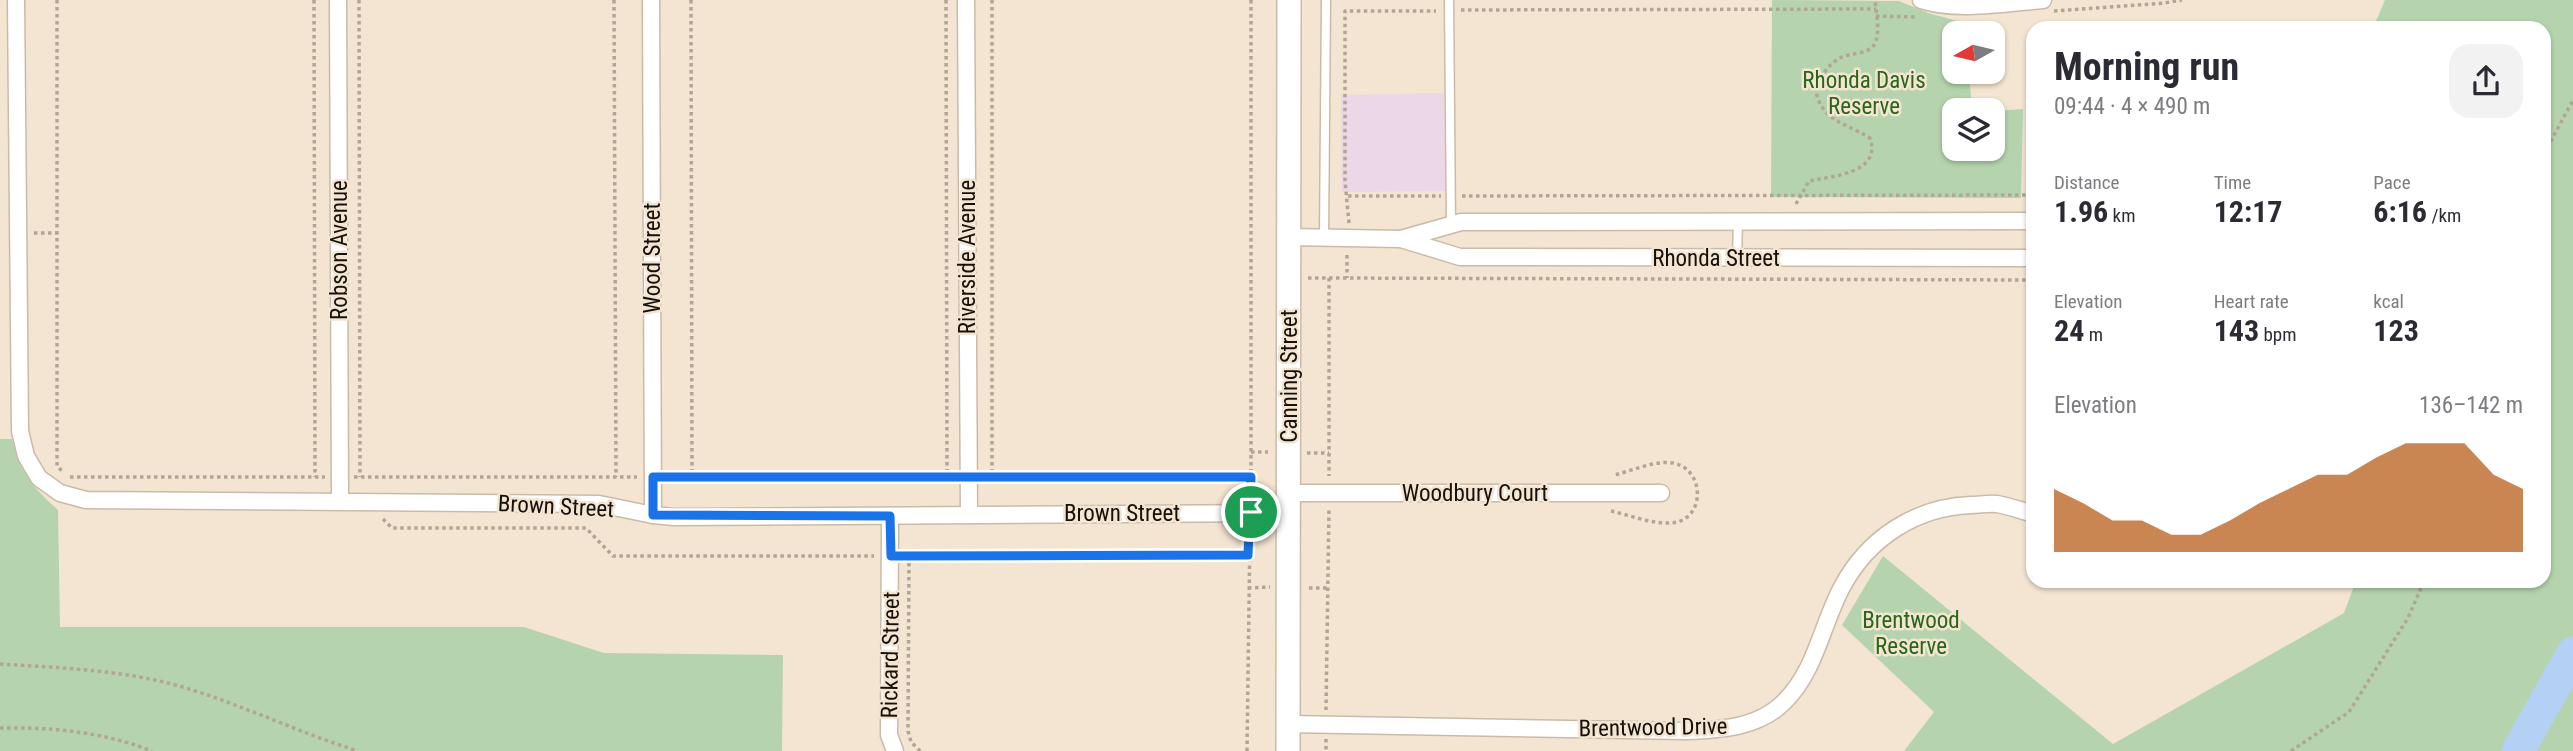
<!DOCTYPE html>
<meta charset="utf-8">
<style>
:root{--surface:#fff;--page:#f2f2f3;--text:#2b2b33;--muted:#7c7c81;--accent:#b45309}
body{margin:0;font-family:"Roboto Condensed",sans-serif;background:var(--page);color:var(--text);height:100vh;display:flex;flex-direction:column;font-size:26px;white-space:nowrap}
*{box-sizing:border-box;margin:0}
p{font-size:23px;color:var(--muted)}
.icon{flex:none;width:38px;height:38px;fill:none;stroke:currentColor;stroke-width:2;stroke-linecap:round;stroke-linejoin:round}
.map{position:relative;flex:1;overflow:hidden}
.panel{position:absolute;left:2026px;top:21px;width:525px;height:567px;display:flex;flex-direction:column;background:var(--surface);border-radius:21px;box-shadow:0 2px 5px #0004}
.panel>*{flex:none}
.needle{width:46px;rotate:262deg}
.tools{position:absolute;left:1942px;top:21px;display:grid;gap:14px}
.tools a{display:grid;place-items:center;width:63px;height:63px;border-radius:14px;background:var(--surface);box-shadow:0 2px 5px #0004;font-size:35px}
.pin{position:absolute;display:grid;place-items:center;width:60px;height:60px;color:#fff;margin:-30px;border:4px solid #fff;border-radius:50%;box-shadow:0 2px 7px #0007}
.round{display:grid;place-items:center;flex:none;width:74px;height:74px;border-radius:21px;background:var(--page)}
.overview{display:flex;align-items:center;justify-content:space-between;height:119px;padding:0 28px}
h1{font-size:38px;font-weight:700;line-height:52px}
.metrics{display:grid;grid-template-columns:repeat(3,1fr);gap:10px;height:119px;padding:7px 28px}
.metrics div{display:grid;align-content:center}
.metrics b{font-size:30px;font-weight:700}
.metrics small{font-size:19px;font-weight:400}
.metrics p{font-size:19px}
.chart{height:196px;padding:14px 28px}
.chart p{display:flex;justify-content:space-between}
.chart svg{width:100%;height:126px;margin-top:7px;fill:var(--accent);opacity:.7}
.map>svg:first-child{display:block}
.commercial{fill:#ebd7e6}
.green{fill:#b5d4ad}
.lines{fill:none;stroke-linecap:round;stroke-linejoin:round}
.river{stroke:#b4d0f4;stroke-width:33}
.lane-casing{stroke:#cabba9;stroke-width:11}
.street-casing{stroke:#cabba9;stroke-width:19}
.secondary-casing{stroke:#cabba9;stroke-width:26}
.path{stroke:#b1a596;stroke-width:3.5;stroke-dasharray:3.5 3.5;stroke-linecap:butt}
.lane{stroke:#fff;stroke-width:8}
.street{stroke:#fff;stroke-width:16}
.secondary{stroke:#fff;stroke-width:23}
.route-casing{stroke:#fff;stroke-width:14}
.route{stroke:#1a73e8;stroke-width:9}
.labels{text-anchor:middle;stroke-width:5;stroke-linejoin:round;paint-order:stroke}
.park-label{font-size:23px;fill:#296718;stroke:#f4e5d2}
.street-label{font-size:23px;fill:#15100a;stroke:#f4e5d2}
</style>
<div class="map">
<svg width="2573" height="751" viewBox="0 0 2573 751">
<rect width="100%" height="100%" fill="#f4e5d2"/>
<polygon class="commercial" points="1444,93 1446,191 1342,192 1341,95"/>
<g class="green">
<polygon points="1772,0 1899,1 1928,13 1965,23 1966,33 1955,33 1955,72 1969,72 1972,110 1955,110 1955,149 1993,149 1993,111 2023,109 2021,198 1771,197"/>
<polygon points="2385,0 2573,0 2573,751 1904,751 1934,712 1842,625 1883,556 2113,744 2344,613 2356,581 2544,581 2544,28 2373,28"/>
<path d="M0 439H12C20 473 33 487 58 510L60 627H524L604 653 783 655 782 751H0Z"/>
</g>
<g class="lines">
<polyline class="river" points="2518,751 2573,653"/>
<g class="lane-casing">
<g id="lane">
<polyline points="1449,0 1451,225"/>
<polyline points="1324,238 1326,0"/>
<polyline points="1737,258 1738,222"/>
</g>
</g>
<g class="street-casing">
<g id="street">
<polyline points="16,0 20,431 26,456 39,478 60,493 86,500 599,504 653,515 674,517 1288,513"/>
<polyline points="338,0 340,501"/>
<polyline points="651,0 653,515"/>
<polyline points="966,0 969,514"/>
<path d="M1921 0C1956 12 2007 3 2043 0"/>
<polyline points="1289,237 1401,239 1461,222 2034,221"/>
<polyline points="1401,239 1460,257 2034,258"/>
<polyline points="1288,493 1661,493"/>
<polyline points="890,516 889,735 895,751"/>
<path d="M1288 724 1686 731C1720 730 1759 728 1785 701 1816 670 1822 624 1842 587 1868 538 1916 507 1971 505 1979 505 1989 503 1997 504 2009 506 2022 511 2034 514"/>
</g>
</g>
<g class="secondary-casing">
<polyline id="secondary" points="1288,751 1289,0"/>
</g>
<g class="path">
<polyline points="57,0 57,466 64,473"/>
<polyline points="314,0 315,477"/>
<polyline points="359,0 360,477"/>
<polyline points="614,0 616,477"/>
<polyline points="691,0 692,477"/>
<polyline points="946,0 947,477"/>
<polyline points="992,0 992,477"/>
<polyline points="1251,0 1251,498"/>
<polyline points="1461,10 1876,9"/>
<polyline points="2054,11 2164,3 2182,0"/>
<polyline points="1876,16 1917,17"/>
<polyline points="2544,154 2573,100"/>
<polyline points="1348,196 1441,196"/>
<polyline points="1462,196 2034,195"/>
<path d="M1796 204 1809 181C1833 176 1882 173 1870 138 1842 121 1820 121 1815 86 1823 74 1829 63 1842 57 1851 53 1868 54 1874 45 1881 35 1876 12 1875 0"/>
<polyline points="1349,223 1345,181 1345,11 1436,11"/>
<polyline points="34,233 57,233"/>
<polyline points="1347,255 1347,278"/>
<polyline points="1308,278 1329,278 1329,476"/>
<polyline points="1329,278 2034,280"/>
<polyline points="1251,452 1268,452"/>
<polyline points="1307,453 1329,453"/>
<polyline points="70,477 325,477"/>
<polyline points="354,477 637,477"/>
<polyline points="669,477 952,477"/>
<polyline points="984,477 1251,477"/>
<path d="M1611 511C1629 515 1652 524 1670 523 1706 522 1706 469 1673 463 1655 460 1632 471 1614 475"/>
<polyline points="383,519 392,528 586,528 613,556 874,556"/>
<polyline points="907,556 1248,555"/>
<polyline points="909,556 908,731 911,742 920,751"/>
<polyline points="1248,588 1270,587"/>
<polyline points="1309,588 1328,588"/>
<path d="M0 664C62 668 127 670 186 688 245 706 300 733 358 751"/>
<polyline points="1326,710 1329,508"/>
<path d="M0 728C52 727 103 732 152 751"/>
<polyline points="1326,739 1326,751"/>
<polyline points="1247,751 1250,531"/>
<polyline points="2291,751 2349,712 2408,618 2424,581"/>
</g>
<use href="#lane" class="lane"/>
<use href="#street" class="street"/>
<use href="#secondary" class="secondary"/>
</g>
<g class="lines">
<g class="route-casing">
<polygon id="route" points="653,477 1251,477 1248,555 891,556 890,516 653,515"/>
</g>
<use href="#route" class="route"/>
</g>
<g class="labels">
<g class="park-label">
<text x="1864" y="88">Rhonda Davis<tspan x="1864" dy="26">Reserve</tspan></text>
<text x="1911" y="628">Brentwood<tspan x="1911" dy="26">Reserve</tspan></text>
</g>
<g class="street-label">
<text transform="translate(339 250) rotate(-90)" y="8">Robson Avenue</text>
<text transform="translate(967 257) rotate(-90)" y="8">Riverside Avenue</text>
<text transform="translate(652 258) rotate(-90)" y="8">Wood Street</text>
<text x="1716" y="266">Rhonda Street</text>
<text transform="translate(1289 376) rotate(-90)" y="8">Canning Street</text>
<text x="1475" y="501">Woodbury Court</text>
<text transform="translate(556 506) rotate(3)" y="8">Brown Street</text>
<text x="1122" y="521">Brown Street</text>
<text transform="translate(890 655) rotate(-89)" y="8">Rickard Street</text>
<text transform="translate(1653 727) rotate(-1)" y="8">Brentwood Drive</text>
</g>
</g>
</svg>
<div class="tools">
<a><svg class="needle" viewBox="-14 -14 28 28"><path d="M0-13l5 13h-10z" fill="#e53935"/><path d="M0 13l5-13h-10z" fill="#7c7c81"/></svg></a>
<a><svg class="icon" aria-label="layers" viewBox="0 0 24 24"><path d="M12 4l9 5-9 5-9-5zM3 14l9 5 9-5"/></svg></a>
</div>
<div class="pin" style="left:1251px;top:512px;background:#1e9e55"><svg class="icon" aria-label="arrive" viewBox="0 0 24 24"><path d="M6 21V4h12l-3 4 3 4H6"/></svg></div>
<section class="panel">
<div class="overview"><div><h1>Morning run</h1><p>09:44 · 4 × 490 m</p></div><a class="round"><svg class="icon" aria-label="share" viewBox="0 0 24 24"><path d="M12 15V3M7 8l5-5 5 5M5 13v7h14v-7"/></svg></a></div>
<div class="metrics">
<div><p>Distance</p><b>1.96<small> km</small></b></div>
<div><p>Time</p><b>12:17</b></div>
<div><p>Pace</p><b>6:16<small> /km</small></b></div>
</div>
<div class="metrics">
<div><p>Elevation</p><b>24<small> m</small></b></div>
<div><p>Heart rate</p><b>143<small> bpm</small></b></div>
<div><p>kcal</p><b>123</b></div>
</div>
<div class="chart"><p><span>Elevation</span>136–142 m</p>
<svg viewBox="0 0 160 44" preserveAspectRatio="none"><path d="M0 44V22L10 27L20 33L30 33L40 38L50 38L60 33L70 27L80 22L90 17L100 17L110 11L120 6L130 6L140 6L150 17L160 22V44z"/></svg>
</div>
</section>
</div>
